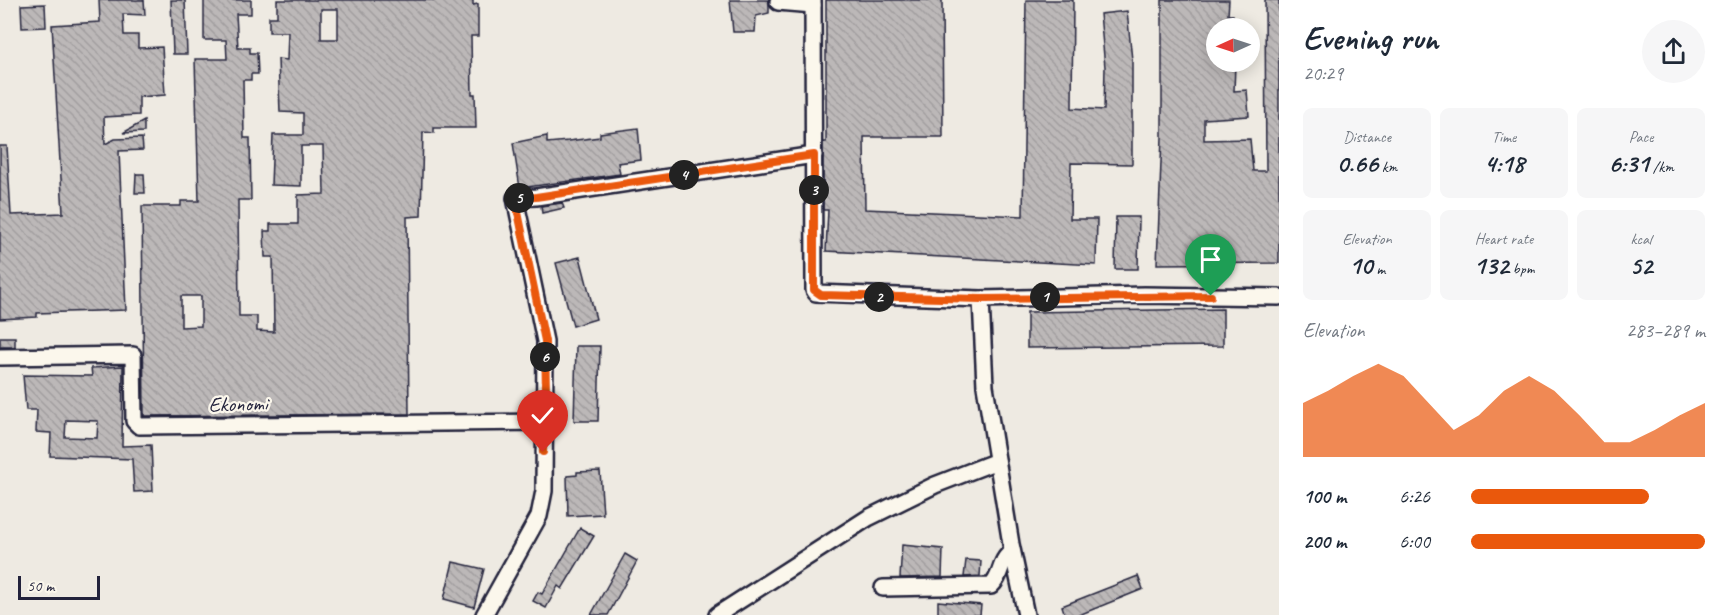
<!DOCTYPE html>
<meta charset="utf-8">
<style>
:root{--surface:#fff;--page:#f6f6f7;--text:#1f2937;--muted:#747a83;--accent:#ea580c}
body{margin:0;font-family:Caveat,sans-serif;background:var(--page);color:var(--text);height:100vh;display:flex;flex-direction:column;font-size:22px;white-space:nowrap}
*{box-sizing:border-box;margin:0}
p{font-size:20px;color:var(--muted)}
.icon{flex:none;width:33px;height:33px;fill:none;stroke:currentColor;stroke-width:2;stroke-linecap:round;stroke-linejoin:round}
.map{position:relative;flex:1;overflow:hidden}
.panel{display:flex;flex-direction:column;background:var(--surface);width:450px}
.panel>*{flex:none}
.needle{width:39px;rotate:267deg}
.controls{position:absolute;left:1206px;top:18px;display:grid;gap:12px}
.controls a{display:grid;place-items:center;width:54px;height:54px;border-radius:50%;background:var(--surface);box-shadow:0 3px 15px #0003;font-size:30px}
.scale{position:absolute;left:18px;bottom:15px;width:82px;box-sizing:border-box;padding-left:6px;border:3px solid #22223b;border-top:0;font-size:16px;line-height:21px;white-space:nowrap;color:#22223b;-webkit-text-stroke:4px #fbf7ec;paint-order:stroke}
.pin{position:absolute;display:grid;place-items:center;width:51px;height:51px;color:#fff;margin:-62px -26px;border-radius:50% 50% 50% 0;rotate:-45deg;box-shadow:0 0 6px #0007}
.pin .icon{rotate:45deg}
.km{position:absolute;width:30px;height:30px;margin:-15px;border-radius:50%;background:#222;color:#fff;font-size:16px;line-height:30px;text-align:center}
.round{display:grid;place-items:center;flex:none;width:63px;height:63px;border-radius:32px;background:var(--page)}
.summary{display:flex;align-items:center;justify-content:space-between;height:102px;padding:0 24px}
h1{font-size:33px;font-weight:700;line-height:45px}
.stats{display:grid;grid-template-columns:repeat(3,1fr);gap:9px;height:102px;padding:6px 24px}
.stats div{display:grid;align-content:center;border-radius:9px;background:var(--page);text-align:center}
.stats b{font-size:26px;font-weight:700}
.stats small{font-size:16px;font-weight:400}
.stats p{font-size:16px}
.chart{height:168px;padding:12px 24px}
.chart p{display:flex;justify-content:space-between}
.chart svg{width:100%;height:108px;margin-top:6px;fill:var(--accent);opacity:.7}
ul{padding:0 24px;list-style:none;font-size:20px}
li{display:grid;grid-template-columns:96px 72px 1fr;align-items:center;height:45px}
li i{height:15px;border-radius:8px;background:var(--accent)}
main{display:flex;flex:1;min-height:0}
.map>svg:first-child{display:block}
.building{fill:url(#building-back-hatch);stroke:#22223b;stroke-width:1.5;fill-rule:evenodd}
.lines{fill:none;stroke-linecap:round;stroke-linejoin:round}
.minor-casing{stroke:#22223b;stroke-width:20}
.minor{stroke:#fbf7ec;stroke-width:15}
.route-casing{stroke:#fff;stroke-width:12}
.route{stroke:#ea580c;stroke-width:8}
.labels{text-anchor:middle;stroke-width:4.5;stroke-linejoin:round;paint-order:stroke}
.street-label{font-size:21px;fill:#22223b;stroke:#fbf7ec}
</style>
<main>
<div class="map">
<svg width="1279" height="615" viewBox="0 0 1279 615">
<defs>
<pattern id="building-back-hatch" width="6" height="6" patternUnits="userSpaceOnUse" patternTransform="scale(1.5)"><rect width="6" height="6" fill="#bcb8b8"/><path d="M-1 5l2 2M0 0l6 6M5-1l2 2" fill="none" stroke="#a19e9f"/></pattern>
</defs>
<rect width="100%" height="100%" fill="#eeeae2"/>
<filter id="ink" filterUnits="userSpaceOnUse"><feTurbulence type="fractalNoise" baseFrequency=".0167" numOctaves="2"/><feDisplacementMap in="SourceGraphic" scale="12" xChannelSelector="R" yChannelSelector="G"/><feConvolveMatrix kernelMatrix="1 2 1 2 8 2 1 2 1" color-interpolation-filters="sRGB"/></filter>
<g filter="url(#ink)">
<g class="building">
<polygon points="99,0 144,0 145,15 123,14 124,35 138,35 138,48 162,47 165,95 139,97 139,115 104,117 105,144 115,139 142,138 143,150 119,151 126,310 37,313 37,317 0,319 0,146 7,146 11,215 63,213 52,25 100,22"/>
<polygon points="171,0 185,0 187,54 173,54"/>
<path d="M204 0H251V14H236L238 48H250V53H257L258 74H251V80H243L244 138H250L251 200H238L239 316H257V331L274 332 273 257H265L264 231H270V224H298V195L324 194 323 146H301V186L271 185 273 135H303V113L280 112 278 59 287 60 288 32H269V17H277V0H473V5L478 4V36H471L472 94H475L476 128H434V133L423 132 421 216 407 217 409 414 144 416 142 206H181V201H199L195 59H227L226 40H204ZM321 9H338V39H321ZM181 296H201V326L181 327Z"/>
<polygon points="730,0 769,0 769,13 756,16 755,32 733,32"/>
<polygon points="826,0 942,0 943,137 864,137 865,209 1023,216 1026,0 1073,0 1072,108 1104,110 1105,67 1100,14 1127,11 1132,60 1132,164 1071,163 1070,219 1097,219 1096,265 826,251 828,210 823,210 823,142 826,142"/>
<polygon points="1162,0 1229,0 1228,15 1233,15 1233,28 1216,28 1216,64 1235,65 1234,91 1247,90 1249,116 1204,119 1204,140 1250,139 1253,171 1266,171 1265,0 1279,0 1279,263 1157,264 1162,137"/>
<polygon points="45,4 46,27 22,28 21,5"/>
<polygon points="144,121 144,132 123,133"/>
<polygon points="638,128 641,160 618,163 620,174 520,188 513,143 547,136 547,143 568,141 600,137 600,133"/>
<polygon points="136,174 144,174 145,193 135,193"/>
<polygon points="562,203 564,208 542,213 541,206"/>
<polygon points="1116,217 1139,217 1138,269 1115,269"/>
<polygon points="580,257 596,319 573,326 556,263"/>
<polygon points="1223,309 1223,346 1027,348 1027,312"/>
<rect x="0" y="337" width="15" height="10"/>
<polygon points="576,346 600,346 598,421 574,421"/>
<path d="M123 366 122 446 151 445 153 491 134 492 132 459 50 456 51 433 36 432 37 410H26L23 375 92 376 91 368ZM66 420 98 421 97 438 65 437Z"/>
<polygon points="600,471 603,514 568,516 567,476 577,475 577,472"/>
<polygon points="580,528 594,536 562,589 558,586 546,608 533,601 538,592 542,594"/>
<polygon points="902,545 943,549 942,577 900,578"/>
<polygon points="625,554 637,561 608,615 591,615"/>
<polygon points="966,560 981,561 980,576 964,577"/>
<polygon points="453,562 484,569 474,607 444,599"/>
<polygon points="1138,576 1143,589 1079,615 1065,615 1062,606"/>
<polygon points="938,601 981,605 980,615 938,615"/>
</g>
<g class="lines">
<g class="minor-casing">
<g id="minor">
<polyline points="813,0 814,290 816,293 981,299 1144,295 1279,297"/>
<polyline points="778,2 813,5"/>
<polyline points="981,299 985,386 1011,544 1026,615"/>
<polyline points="0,357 133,355 134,421 139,426 544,422"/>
<path d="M883 588 991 586C1002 577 999 559 1012 552"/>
<polyline points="484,615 539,516 544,491 545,341 515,198 536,197 814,155"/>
<polyline points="717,615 868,518 935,485 997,461"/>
</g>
</g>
<use href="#minor" class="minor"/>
</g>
</g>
<g class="lines" filter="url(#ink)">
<g class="route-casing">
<polyline id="route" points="543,452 546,393 545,341 515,198 536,197 814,155 814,290 821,295 981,299 1211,296"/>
</g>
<use href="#route" class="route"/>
</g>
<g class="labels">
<g class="street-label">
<text transform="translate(238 404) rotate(-1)" y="7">Ekonomi</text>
</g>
</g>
</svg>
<div class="controls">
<a><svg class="needle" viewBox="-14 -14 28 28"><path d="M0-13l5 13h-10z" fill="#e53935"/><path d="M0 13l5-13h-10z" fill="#747a83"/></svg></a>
</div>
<div class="scale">50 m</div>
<div class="pin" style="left:1211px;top:296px;background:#1e9e55"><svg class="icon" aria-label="arrive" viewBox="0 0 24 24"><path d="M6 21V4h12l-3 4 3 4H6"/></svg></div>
<div class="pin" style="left:543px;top:452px;background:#d93025"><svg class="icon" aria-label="check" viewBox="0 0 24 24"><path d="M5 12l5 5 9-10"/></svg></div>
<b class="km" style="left:1045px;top:297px">1</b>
<b class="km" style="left:879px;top:297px">2</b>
<b class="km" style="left:814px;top:190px">3</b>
<b class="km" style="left:684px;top:175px">4</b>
<b class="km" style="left:519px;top:198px">5</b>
<b class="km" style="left:545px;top:357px">6</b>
</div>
<section class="panel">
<div class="summary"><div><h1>Evening run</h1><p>20:29</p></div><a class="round"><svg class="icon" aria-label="share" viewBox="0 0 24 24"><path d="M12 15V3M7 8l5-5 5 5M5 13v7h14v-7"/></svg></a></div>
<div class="stats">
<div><p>Distance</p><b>0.66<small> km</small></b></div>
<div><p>Time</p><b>4:18</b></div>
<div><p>Pace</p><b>6:31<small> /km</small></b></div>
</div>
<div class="stats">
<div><p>Elevation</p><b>10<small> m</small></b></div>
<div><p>Heart rate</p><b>132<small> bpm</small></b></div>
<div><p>kcal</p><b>52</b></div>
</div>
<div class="chart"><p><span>Elevation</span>283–289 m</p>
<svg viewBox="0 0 160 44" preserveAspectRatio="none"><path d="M0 44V22L10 17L20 11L30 6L40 11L50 22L60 33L70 27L80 17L90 11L100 17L110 27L120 38L130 38L140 33L150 27L160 22V44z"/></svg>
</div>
<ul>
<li><b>100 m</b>6:26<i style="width:76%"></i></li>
<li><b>200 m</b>6:00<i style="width:100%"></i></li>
</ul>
</section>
</main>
